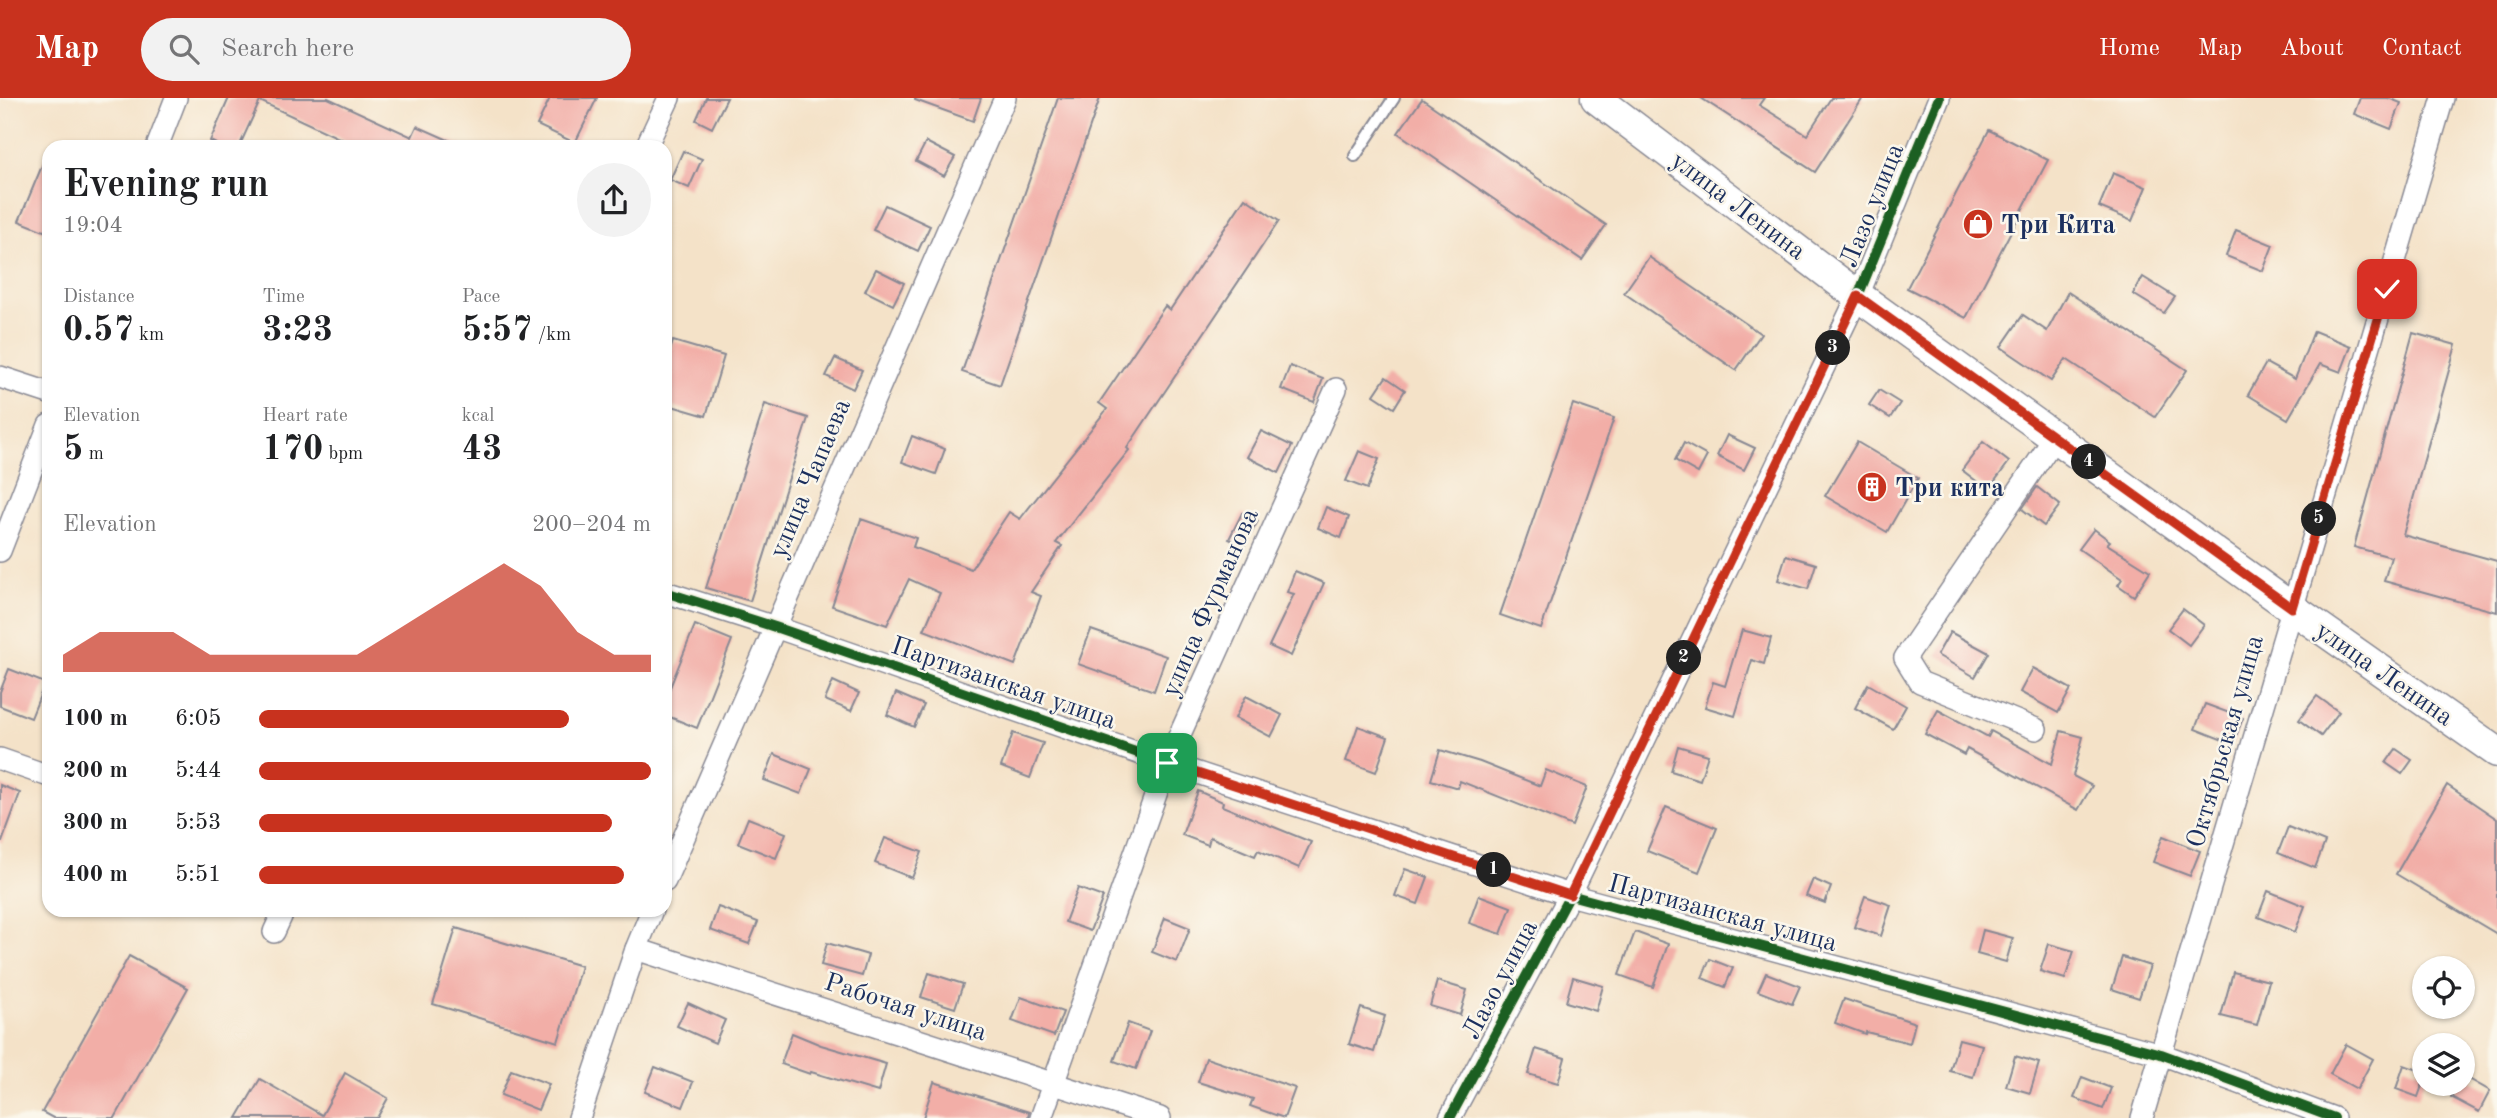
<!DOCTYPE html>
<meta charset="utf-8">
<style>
:root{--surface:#fff;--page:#f2f2f2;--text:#202124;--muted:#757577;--accent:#c8321e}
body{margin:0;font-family:"Old Standard TT",serif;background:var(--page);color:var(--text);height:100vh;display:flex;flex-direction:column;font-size:26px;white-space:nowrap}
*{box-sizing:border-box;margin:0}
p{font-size:23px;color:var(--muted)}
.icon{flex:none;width:38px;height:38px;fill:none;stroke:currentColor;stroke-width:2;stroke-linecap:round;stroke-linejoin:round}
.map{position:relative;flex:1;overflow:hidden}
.side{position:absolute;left:42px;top:42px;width:630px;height:777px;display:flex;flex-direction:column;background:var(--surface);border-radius:21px;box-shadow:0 2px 5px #0004}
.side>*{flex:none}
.fabs{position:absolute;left:2412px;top:858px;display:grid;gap:14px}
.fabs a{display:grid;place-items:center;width:63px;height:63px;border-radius:50%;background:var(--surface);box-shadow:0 2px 5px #0004;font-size:35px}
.pin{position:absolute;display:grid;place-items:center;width:60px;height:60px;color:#fff;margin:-30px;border-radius:14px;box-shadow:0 4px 10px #0006}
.km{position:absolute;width:35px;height:35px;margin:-18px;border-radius:50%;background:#222;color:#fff;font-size:19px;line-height:35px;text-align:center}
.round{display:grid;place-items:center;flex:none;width:74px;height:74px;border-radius:37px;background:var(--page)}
.head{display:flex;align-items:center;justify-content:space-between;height:119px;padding:0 21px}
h1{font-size:38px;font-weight:600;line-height:52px}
.figures{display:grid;grid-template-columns:repeat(3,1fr);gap:10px;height:119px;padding:7px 21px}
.figures div{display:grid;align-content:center}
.figures b{font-size:35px;font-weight:600}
.figures small{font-size:19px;font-weight:400}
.figures p{font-size:19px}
.chart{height:196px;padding:14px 21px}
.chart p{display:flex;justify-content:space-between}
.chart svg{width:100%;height:126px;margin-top:7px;fill:var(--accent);opacity:.7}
ul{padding:0 21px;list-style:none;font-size:23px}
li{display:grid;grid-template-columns:112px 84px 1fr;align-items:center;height:52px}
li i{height:18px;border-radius:9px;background:var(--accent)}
header{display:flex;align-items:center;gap:42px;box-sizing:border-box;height:98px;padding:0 35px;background:var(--accent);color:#fff}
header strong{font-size:33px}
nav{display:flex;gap:38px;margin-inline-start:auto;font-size:24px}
.search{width:490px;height:63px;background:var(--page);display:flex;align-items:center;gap:18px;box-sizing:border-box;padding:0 24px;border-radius:38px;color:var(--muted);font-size:26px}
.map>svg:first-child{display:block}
.building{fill:#f2aea7}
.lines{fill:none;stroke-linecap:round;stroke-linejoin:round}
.service-casing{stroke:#888893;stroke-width:14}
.minor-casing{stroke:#888893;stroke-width:24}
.secondary-casing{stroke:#888893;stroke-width:33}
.service{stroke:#fff;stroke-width:10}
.minor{stroke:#fff;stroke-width:21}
.secondary{stroke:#fff;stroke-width:30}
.cycleway-casing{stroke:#fbf7ec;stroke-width:15}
.cycleway{stroke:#1b5e20;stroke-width:10}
.route-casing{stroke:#fff;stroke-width:14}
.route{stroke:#c8321e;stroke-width:9}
.labels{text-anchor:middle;stroke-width:5;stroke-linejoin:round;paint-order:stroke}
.street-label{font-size:26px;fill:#1b2f5e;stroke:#fbf7ec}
.poi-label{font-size:26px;font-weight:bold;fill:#1b2f5e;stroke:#fbf7ec;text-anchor:start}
</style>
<header>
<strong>Map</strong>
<div class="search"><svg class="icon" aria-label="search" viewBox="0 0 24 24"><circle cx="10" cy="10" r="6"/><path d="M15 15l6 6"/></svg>Search here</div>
<nav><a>Home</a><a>Map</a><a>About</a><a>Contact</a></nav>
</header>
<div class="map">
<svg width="2497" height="1020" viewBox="0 0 2497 1020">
<rect width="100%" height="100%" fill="#fbf7ec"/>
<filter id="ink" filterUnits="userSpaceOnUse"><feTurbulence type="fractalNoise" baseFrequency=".0143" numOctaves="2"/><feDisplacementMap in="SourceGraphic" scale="14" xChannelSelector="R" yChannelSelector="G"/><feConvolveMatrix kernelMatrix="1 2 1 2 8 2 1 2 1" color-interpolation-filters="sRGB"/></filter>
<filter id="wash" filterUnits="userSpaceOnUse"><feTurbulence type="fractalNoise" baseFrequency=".00686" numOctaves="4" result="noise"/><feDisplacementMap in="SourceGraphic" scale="28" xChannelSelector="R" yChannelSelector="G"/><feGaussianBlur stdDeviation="1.57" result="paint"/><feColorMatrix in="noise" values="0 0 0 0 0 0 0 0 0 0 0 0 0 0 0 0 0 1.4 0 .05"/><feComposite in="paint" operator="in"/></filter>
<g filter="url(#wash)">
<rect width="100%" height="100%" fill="#f4e2c8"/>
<g id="blocks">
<g class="building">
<polygon points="229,0 328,0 412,39 417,28 464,49 358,49 260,3 239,49 222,49 210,43"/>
<polygon points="550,0 597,0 575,45 537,27"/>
<polygon points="706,0 727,0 712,30 696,22"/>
<polygon points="915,0 981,0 973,23 915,2"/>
<polygon points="1058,0 1100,0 1000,287 962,274"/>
<polygon points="1701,0 1764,0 1759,7 1807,37 1831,0 1863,0 1815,74"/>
<polygon points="2360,0 2388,0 2401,5 2391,31 2354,16"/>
<polygon points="1422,1 1606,127 1582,162 1398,35"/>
<polygon points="1989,32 2048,62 1966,220 1907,190"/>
<polygon points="926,44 955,59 944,78 916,63"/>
<polygon points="49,51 49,135 19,123"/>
<polygon points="683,53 702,61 689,90 670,82"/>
<polygon points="2113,75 2146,89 2132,123 2099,109"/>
<polygon points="1245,100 1279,123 1127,350 1129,352 1056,445 1062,448 1031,494 1041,498 1015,567 924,532 940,495 909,481 887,527 832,508 861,421 916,440 913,449 971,471 1009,414 1020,421 1107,311 1099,305 1165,208 1170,212"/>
<polygon points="885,107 930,128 918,153 873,132"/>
<polygon points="2236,132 2273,147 2263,173 2226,158"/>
<polygon points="1649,159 1761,236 1736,272 1624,195"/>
<polygon points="876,171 904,185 893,207 865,193"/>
<polygon points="2143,179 2175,199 2164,215 2133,196"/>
<polygon points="2068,194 2187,272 2155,319 2066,261 2051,283 2001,249 2023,217 2047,233"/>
<polygon points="2314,233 2351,248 2341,274 2320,266 2288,321 2248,297 2266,265 2295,281"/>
<polygon points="2413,235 2456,247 2403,437 2497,463 2497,514 2384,483 2391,459 2354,449"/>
<polygon points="673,243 724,258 706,318 665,306 665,270"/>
<polygon points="835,260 862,272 853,291 826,278"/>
<polygon points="1290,268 1323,281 1314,304 1281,291"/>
<polygon points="1386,279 1405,292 1394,310 1374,297"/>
<polygon points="1879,292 1900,305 1890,320 1869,307"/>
<polygon points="765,306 808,320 750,503 706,490"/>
<polygon points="1573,306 1614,320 1541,531 1500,517"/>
<polygon points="1261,333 1292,348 1279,375 1247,359"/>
<polygon points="1727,337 1755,350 1744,372 1717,358"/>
<polygon points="912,338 945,351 936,376 902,364"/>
<polygon points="1857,344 1918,380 1887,434 1825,398"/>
<polygon points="1983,344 2009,364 1988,392 1962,372"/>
<polygon points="1684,345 1707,358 1698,375 1675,362"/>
<polygon points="1359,353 1379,361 1367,391 1346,383"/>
<polygon points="2037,389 2060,407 2044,428 2022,411"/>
<polygon points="1326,409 1349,419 1341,440 1318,430"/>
<polygon points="1242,415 1258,423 1244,448 1229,441"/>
<polygon points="2094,431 2110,443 2107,446 2150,473 2134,498 2118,487 2122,481 2079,451"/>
<polygon points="1786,457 1816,466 1808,491 1778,482"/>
<polygon points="1295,473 1324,485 1291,558 1269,548 1294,496 1287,494"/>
<polygon points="2183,511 2204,527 2189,547 2168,531"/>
<polygon points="695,527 732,542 697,630 665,617 665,602"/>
<polygon points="1091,532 1166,558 1154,593 1078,566"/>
<polygon points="1742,532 1771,540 1764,566 1752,562 1735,618 1705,609 1713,584 1725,588"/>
<polygon points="1950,534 1989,555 1975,579 1937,557"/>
<polygon points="2033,570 2071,591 2058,615 2020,594"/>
<polygon points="9,571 45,585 31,620 0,608 0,594"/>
<polygon points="833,583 859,595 851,613 825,602"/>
<polygon points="1868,586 1906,608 1893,631 1855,610"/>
<polygon points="896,595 924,607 914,629 887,617"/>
<polygon points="1246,598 1282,617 1271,639 1235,620"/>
<polygon points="2317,598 2339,614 2321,638 2299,622"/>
<polygon points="2205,606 2243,620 2233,646 2195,631"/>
<polygon points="1938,612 1988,639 1991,633 2052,666 2061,633 2083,639 2073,678 2092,688 2078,712 1967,651 1964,657 1925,636"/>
<polygon points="1358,628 1388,639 1376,674 1346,663"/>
<polygon points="1013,635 1043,645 1030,680 1001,669"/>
<polygon points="1678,648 1708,657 1700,682 1671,673"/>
<polygon points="2396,651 2412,662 2402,676 2386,665"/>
<polygon points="1440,652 1480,664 1540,688 1546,672 1587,689 1572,728 1460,683 1458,690 1431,682"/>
<polygon points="774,656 811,671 801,696 764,682"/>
<polygon points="0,687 20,695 2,744 0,744"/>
<polygon points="2447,687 2497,721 2497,836 2396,776"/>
<polygon points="1198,693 1223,704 1222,708 1311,744 1299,770 1258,752 1255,758 1210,739 1208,747 1182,737"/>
<polygon points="1666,709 1717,730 1699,774 1647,753"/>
<polygon points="748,720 786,735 776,760 738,745"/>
<polygon points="2288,729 2325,744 2315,770 2278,755"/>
<polygon points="2163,738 2200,753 2190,778 2153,764"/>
<polygon points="885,740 922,754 912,780 875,765"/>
<polygon points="1405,771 1428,779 1418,806 1395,798"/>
<polygon points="1813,781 1831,789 1825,805 1806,798"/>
<polygon points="1078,790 1103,799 1090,833 1065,824"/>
<polygon points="2268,793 2305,808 2295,834 2258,819"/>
<polygon points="1479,797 1511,809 1501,836 1469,825"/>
<polygon points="1865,798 1891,807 1881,838 1854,829"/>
<polygon points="718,809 758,824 749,846 710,832"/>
<polygon points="1165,820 1190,830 1177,864 1152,854"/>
<polygon points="456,830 581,868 558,944 433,906"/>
<polygon points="1983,832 2013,840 2006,864 1977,856"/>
<polygon points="1635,834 1668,846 1653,889 1619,877"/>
<polygon points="827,845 868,857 862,878 821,867"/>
<polygon points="2049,846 2074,853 2065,881 2040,873"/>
<polygon points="129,858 188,890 115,1020 53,1020 42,1014"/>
<polygon points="2122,859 2150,868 2139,900 2112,891"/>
<polygon points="1710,861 1733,870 1725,889 1702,880"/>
<polygon points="2233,874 2269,883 2257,927 2221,918"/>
<polygon points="929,875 963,886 955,910 921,899"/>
<polygon points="1766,875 1800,888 1792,906 1758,893"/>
<polygon points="1573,879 1603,888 1596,913 1566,904"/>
<polygon points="1437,883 1467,892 1460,917 1430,908"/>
<polygon points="1021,899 1063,914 1054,938 1012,923"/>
<polygon points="1844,901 1915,925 1910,945 1866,934 1865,936 1835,925"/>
<polygon points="688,905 725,922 715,945 677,928"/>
<polygon points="1361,910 1385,918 1374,954 1349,946"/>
<polygon points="1128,925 1150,933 1136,971 1114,963"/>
<polygon points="792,935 821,947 886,966 878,994 811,974 810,976 781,966"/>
<polygon points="1959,941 1982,947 1973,979 1950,973"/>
<polygon points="2346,946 2373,961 2357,991 2330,976"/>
<polygon points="1536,951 1565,960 1558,985 1528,976"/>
<polygon points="2015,958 2039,965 2030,995 2006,988"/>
<polygon points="1206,960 1295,990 1284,1020 1250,1008 1253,1001 1198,984"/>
<polygon points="2404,967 2424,974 2424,982 2418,999 2396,991"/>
<polygon points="655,969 693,984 683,1009 645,994"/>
<polygon points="511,972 549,986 538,1012 501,997"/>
<polygon points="345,975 388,1000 377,1020 237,1020 260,981 322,1017"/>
<polygon points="2462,977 2490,993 2479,1014 2451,999 2458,985 2462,985"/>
<polygon points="2082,979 2111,990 2103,1011 2074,1000"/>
<polygon points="934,984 1029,1014 1028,1020 923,1020"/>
</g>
</g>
</g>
<g filter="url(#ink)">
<use href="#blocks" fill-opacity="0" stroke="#888893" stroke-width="2"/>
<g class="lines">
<g class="service-casing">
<polyline id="service" points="1355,58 1394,0"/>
</g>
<g class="minor-casing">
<g id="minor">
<polyline points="157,49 176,0"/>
<polyline points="646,49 669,0"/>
<polyline points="0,279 49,295"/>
<polyline points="0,453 49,327"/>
<polyline points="665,494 775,529 1167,665 1570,797 2161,956 2334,1020"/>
<polyline points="2036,631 1920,584 1905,560 2055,339"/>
<polyline points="0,661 49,678"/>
<polyline points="665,783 1005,0"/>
<polyline points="274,834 284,812"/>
<polyline points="636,851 1160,1020"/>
<polyline points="579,1020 636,851 652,812"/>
<polyline points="1041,1020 1167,665 1336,291"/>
<polyline points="1450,1020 1570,797 1858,198 1939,0"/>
<polyline points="2142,1020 2443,0"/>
</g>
</g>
<g class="secondary-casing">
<polyline id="secondary" points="1596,0 1858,198 2292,510 2497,654"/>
</g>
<use href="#service" class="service"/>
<use href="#minor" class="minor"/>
<use href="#secondary" class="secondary"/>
<g class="cycleway-casing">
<g id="cycleway">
<polyline points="665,494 775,529 1167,665 1570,797 2161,956 2334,1020"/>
<polyline points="1450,1020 1570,797 1858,198 1939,0"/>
</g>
</g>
<use href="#cycleway" class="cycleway"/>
</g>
</g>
<g class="lines" filter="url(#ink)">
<g class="route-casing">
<polyline id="route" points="1167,665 1570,797 1858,198 2292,510 2387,191"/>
</g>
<use href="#route" class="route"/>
</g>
<defs>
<g id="shop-disc" transform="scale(1.575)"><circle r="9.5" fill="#c8321e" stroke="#fbf7ec"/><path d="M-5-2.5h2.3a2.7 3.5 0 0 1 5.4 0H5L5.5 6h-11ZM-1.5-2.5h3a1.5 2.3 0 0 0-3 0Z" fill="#fff"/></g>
<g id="building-disc" transform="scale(1.575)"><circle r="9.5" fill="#c8321e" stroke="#fbf7ec"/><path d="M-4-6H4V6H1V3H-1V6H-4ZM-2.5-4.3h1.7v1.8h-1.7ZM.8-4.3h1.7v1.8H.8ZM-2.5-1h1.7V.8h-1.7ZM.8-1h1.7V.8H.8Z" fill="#fff"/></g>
</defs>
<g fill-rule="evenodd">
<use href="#shop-disc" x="1978" y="126"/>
<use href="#building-disc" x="1872" y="389"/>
</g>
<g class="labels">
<g class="street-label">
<text transform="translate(1739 107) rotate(37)" y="9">улица Ленина</text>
<text transform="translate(1871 107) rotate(-68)" y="9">Лазо улица</text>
<text transform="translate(809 380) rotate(-67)" y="9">улица Чапаева</text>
<text transform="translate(1209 504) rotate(-66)" y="9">улица Фурманова</text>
<text transform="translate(2385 575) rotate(35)" y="9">улица Ленина</text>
<text transform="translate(1004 584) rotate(19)" y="9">Партизанская улица</text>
<text transform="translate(2224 643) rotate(-74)" y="9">Октябрьская улица</text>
<text transform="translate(1723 814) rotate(15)" y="9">Партизанская улица</text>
<text transform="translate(1499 881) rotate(-62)" y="9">Лазо улица</text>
<text transform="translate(906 908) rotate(18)" y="9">Рабочая улица</text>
</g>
<g class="poi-label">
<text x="2001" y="135">Три Кита</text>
<text x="1895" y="398">Три кита</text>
</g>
</g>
</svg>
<div class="fabs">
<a><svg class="icon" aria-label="locate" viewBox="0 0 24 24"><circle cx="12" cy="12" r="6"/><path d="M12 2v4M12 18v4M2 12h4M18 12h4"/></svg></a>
<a><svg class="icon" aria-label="layers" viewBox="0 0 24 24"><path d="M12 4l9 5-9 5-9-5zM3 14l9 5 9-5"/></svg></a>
</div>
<div class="pin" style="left:1167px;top:665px;background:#1e9e55"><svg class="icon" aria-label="arrive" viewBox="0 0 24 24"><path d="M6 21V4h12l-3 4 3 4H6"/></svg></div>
<div class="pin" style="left:2387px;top:191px;background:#d93025"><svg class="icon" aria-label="check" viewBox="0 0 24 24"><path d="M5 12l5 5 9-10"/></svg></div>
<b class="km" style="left:1494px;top:772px">1</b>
<b class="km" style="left:1684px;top:560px">2</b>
<b class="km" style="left:1833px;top:250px">3</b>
<b class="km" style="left:2089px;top:364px">4</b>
<b class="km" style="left:2319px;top:421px">5</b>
<section class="side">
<div class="head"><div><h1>Evening run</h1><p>19:04</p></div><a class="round"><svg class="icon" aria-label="share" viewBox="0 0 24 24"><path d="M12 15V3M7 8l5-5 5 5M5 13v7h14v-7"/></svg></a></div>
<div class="figures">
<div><p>Distance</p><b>0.57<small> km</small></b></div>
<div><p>Time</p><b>3:23</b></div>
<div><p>Pace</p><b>5:57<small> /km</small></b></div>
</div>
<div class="figures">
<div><p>Elevation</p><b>5<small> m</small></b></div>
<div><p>Heart rate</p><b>170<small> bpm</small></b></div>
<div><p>kcal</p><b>43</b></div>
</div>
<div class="chart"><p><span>Elevation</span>200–204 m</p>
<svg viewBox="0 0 160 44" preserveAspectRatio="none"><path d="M0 44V38L10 30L20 30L30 30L40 38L50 38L60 38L70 38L80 38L90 30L100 22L110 14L120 6L130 14L140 30L150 38L160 38V44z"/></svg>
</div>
<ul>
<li><b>100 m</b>6:05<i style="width:79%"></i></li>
<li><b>200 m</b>5:44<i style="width:100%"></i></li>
<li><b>300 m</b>5:53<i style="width:90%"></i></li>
<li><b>400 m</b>5:51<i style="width:93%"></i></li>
</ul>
</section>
</div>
